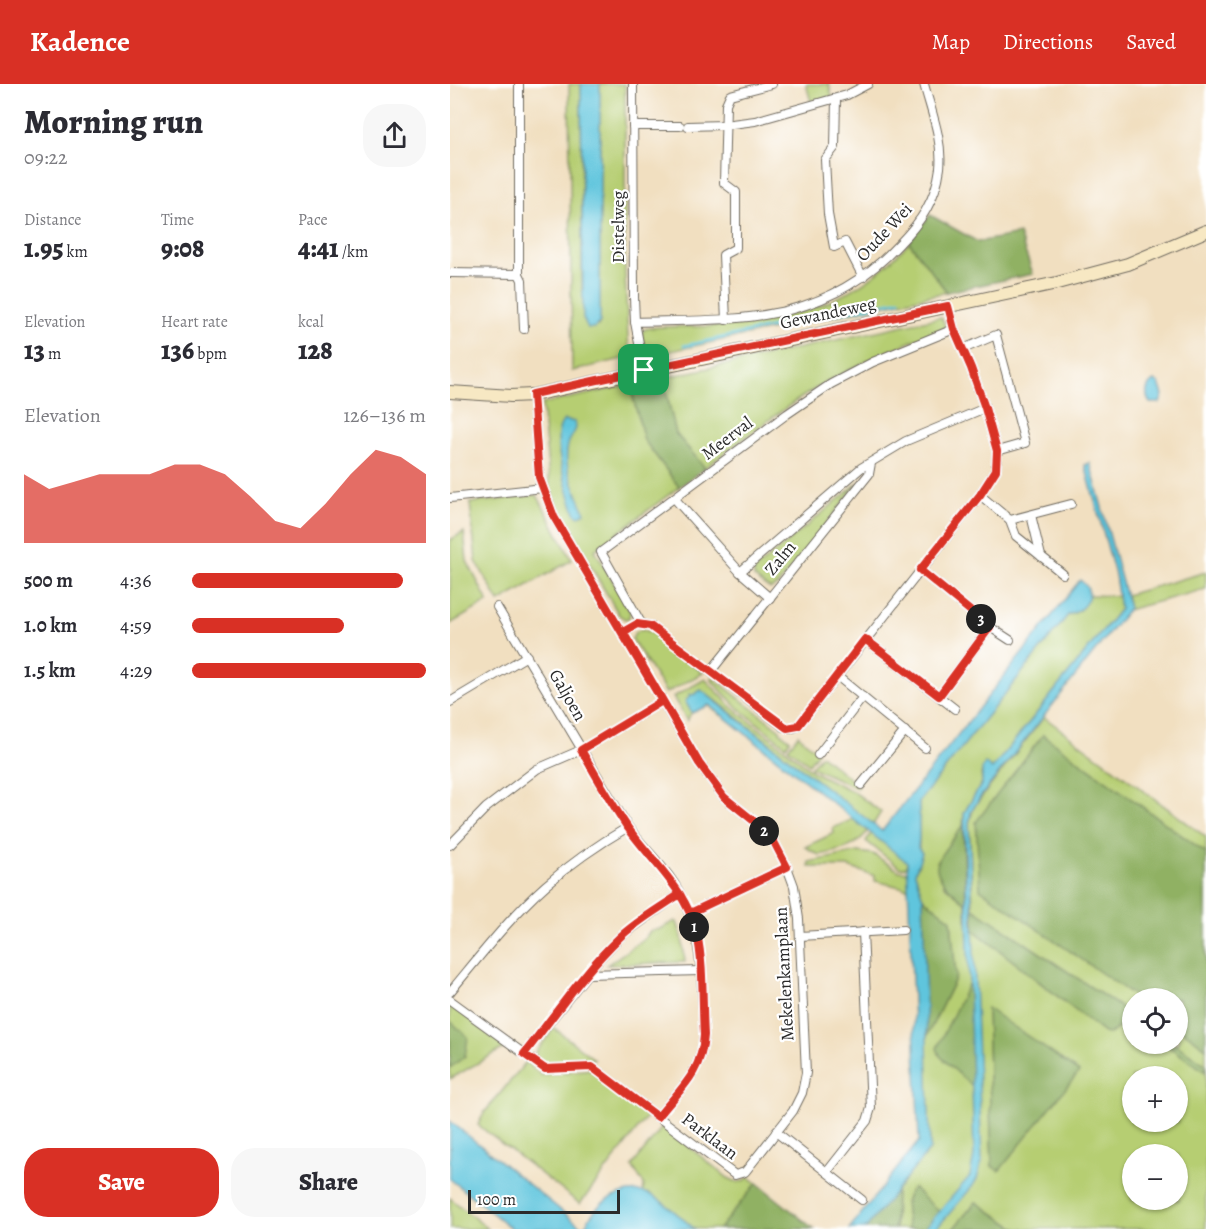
<!DOCTYPE html>
<meta charset="utf-8">
<style>
:root{--surface:#fff;--page:#f7f7f7;--text:#2b2b33;--muted:#7c7c81;--accent:#d93025}
body{margin:0;font-family:Alegreya,serif;background:var(--page);color:var(--text);height:100vh;display:flex;flex-direction:column;font-size:22px;white-space:nowrap}
*{box-sizing:border-box;margin:0}
p{font-size:20px;color:var(--muted)}
.icon{flex:none;width:33px;height:33px;fill:none;stroke:currentColor;stroke-width:2;stroke-linecap:round;stroke-linejoin:round}
.map{position:relative;flex:1;overflow:hidden}
.drawer{display:flex;flex-direction:column;background:var(--surface);width:450px}
.drawer>*{flex:none}
.buttons{position:absolute;left:672px;top:904px;display:grid;gap:12px}
.buttons a{display:grid;place-items:center;width:66px;height:66px;border-radius:50%;background:var(--surface);box-shadow:0 2px 4px #0004;font-size:30px}
.scale{position:absolute;left:18px;bottom:15px;width:152px;box-sizing:border-box;padding-left:6px;border:3px solid #2b2b2b;border-top:0;font-size:16px;line-height:21px;white-space:nowrap;color:#2b2b2b;-webkit-text-stroke:4px #fff;paint-order:stroke}
.pin{position:absolute;display:grid;place-items:center;width:51px;height:51px;color:#fff;margin:-26px;border-radius:12px;box-shadow:0 3px 9px #0006}
.km{position:absolute;width:30px;height:30px;margin:-15px;border-radius:50%;background:#222;color:#fff;font-size:16px;line-height:30px;text-align:center}
.round{display:grid;place-items:center;flex:none;width:63px;height:63px;border-radius:24px;background:var(--page)}
.headline{display:flex;align-items:center;justify-content:space-between;height:102px;padding:0 24px}
h1{font-size:33px;font-weight:800;line-height:45px}
.figures{display:grid;grid-template-columns:repeat(3,1fr);gap:9px;height:102px;padding:6px 24px}
.figures div{display:grid;align-content:center}
.figures b{font-size:26px;font-weight:800}
.figures small{font-size:16px;font-weight:400}
.figures p{font-size:16px}
.chart{height:168px;padding:12px 24px}
.chart p{display:flex;justify-content:space-between}
.chart svg{width:100%;height:108px;margin-top:6px;fill:var(--accent);opacity:.7}
.primary-button{display:flex;gap:12px;margin-top:auto;padding:12px 24px}
.primary-button a{flex:1;height:69px;border-radius:24px;background:var(--accent);color:#fff;font-size:24px;font-weight:800;line-height:69px;text-align:center}
.primary-button a+a{background:var(--page);color:var(--text)}
ul{padding:0 24px;list-style:none;font-size:20px}
li{display:grid;grid-template-columns:96px 72px 1fr;align-items:center;height:45px}
li i{height:15px;border-radius:8px;background:var(--accent)}
header{display:flex;align-items:center;gap:36px;box-sizing:border-box;height:84px;padding:0 30px;background:var(--accent);color:#fff}
header strong{font-size:28px}
nav{display:flex;gap:33px;margin-inline-start:auto;font-size:21px}
main{display:flex;flex:1;min-height:0}
.map>svg:first-child{display:block}
.green{fill:#b6ce72;stroke:#707c4e;stroke-width:1.5;fill-rule:evenodd}
.forest{fill:#90b164;stroke:#5e6e48;stroke-width:1.5}
.water{fill:#5fc5dd;stroke:#457884;stroke-width:1.5}
.lines{fill:none;stroke-linecap:round;stroke-linejoin:round}
.stream{stroke:#5fc5dd;stroke-width:3}
.street-casing{stroke:#706a5f;stroke-width:10}
.secondary-casing{stroke:#706a5f;stroke-width:14}
.street{stroke:#fff;stroke-width:8}
.secondary{stroke:#f7e8c3;stroke-width:12}
.route-casing{stroke:#fff;stroke-width:12}
.route{stroke:#d93025;stroke-width:8}
.labels{text-anchor:middle;stroke-width:4.5;stroke-linejoin:round;paint-order:stroke}
.street-label{font-size:18px;fill:#2b2b2b;stroke:#fff}
</style>
<header>
<strong>Kadence</strong>
<nav><a>Map</a><a>Directions</a><a>Saved</a></nav>
</header>
<main>
<section class="drawer">
<div class="headline"><div><h1>Morning run</h1><p>09:22</p></div><a class="round"><svg class="icon" aria-label="share" viewBox="0 0 24 24"><path d="M12 15V3M7 8l5-5 5 5M5 13v7h14v-7"/></svg></a></div>
<div class="figures">
<div><p>Distance</p><b>1.95<small> km</small></b></div>
<div><p>Time</p><b>9:08</b></div>
<div><p>Pace</p><b>4:41<small> /km</small></b></div>
</div>
<div class="figures">
<div><p>Elevation</p><b>13<small> m</small></b></div>
<div><p>Heart rate</p><b>136<small> bpm</small></b></div>
<div><p>kcal</p><b>128</b></div>
</div>
<div class="chart"><p><span>Elevation</span>126–136 m</p>
<svg viewBox="0 0 160 44" preserveAspectRatio="none"><path d="M0 44V16L10 22L20 19L30 16L40 16L50 16L60 12L70 12L80 16L90 25L100 35L110 38L120 28L130 16L140 6L150 9L160 16V44z"/></svg>
</div>
<ul>
<li><b>500 m</b>4:36<i style="width:90%"></i></li>
<li><b>1.0 km</b>4:59<i style="width:65%"></i></li>
<li><b>1.5 km</b>4:29<i style="width:100%"></i></li>
</ul>
<div class="primary-button"><a>Save</a><a>Share</a></div>
</section>
<div class="map">
<svg width="756" height="1145" viewBox="0 0 756 1145">
<rect width="100%" height="100%" fill="#fff"/>
<filter id="ink" filterUnits="userSpaceOnUse"><feTurbulence type="fractalNoise" baseFrequency=".0167" numOctaves="2"/><feDisplacementMap in="SourceGraphic" scale="12" xChannelSelector="R" yChannelSelector="G"/><feConvolveMatrix kernelMatrix="1 2 1 2 8 2 1 2 1" color-interpolation-filters="sRGB"/></filter>
<filter id="wash" filterUnits="userSpaceOnUse"><feTurbulence type="fractalNoise" baseFrequency=".008" numOctaves="4" result="noise"/><feDisplacementMap in="SourceGraphic" scale="24" xChannelSelector="R" yChannelSelector="G"/><feGaussianBlur stdDeviation="1.35" result="paint"/><feColorMatrix in="noise" values="0 0 0 0 0 0 0 0 0 0 0 0 0 0 0 0 0 1.4 0 .05"/><feComposite in="paint" operator="in"/></filter>
<g filter="url(#wash)">
<rect width="100%" height="100%" fill="#f1dfc0"/>
<g class="green">
<polygon points="119,0 131,0 132,206 148,242 150,238 150,0 175,0 175,190 178,255 180,273 122,287"/>
<polygon points="356,0 379,0 382,13 361,18"/>
<path d="M459 158 497 208 198 272 192 255V248L195 245C213 240 244 244 264 242 342 237 406 219 459 158Z"/>
<path d="M491 233 496 243C455 260 413 277 375 299 332 324 294 355 255 384L226 350 213 294Z"/>
<polygon points="180,301 194,356 229,403 145,466 180,527 179,534 175,535 169,531 110,429 100,406 92,320"/>
<polygon points="409,398 327,502 321,505 315,502 304,493 304,486"/>
<polygon points="87,411 122,476 49,518 26,477 20,419"/>
<polygon points="14,448 17,477 38,518 0,540 0,456"/>
<polygon points="756,488 756,505 677,526 678,519 676,511"/>
<path d="M638 511 669 512 670 525 542 685 539 683 531 689 532 699 514 729 513 742 487 777 494 801 516 819V836L520 843 654 949H662L671 939 681 935 682 936V960H715L756 988V1145H567L526 1118 503 1145H481L455 1118 458 1145H445L446 1107 480 1065 476 954 506 893 501 836 473 814 465 789 469 778V717L618 531C630 528 634 523 638 511ZM537 925 629 988 542 1082ZM682 993H728V1038H682ZM682 1071H728V1116H682Z"/>
<polygon points="192,545 203,549 253,589 216,609 182,555 185,548"/>
<polygon points="262,593 330,646 330,648 340,656 336,662 287,623 262,597"/>
<polygon points="255,595 282,623 364,688 404,708 431,728 423,741 264,615 259,621 272,632 249,614 237,637 223,613"/>
<polygon points="594,633 756,753 756,769 593,651 638,878 689,915 682,915 682,931 523,824 519,739 524,723"/>
<polygon points="348,651 368,668 359,680 338,664"/>
<polygon points="371,671 409,702 407,704 361,683"/>
<path d="M403 735 418 747C403 766 391 766 369 771L355 763 384 749 383 744Z"/>
<polygon points="421,749 456,776 458,783 450,784 416,757"/>
<polygon points="407,768 423,770 449,787 458,788 459,805 425,797 425,792 398,783 359,783 359,778"/>
<polygon points="225,837 227,838 232,853 235,878 157,881 195,854 200,847 210,845"/>
<polygon points="0,919 56,963 0,995"/>
<polygon points="728,943 756,964 756,981 725,960 728,960"/>
<polygon points="104,944 144,975 97,981 83,972"/>
<polygon points="76,978 91,991 140,985 199,1030 130,1120 28,1041 34,1029"/>
<polygon points="213,1042 278,1094 287,1098 294,1097 299,1093 307,1099 269,1145 245,1145 200,1110 193,1109 194,1100 182,1082"/>
<polygon points="0,1114 38,1145 0,1145"/>
</g>
<g class="forest">
<polygon points="480,131 528,158 569,150 583,190 497,208 459,158"/>
<polygon points="213,294 226,350 255,384 229,403 194,356 180,301"/>
<polygon points="593,651 756,769 756,964 728,943 728,915 689,915 530,805 526,738"/>
<path d="M513 742 516 819C473 784 483 781 513 742Z"/>
<polygon points="473,814 501,836 506,893 476,954"/>
<path d="M523 824 682 931V936L681 935C671 939 666 948 658 950L654 949 520 843 524 841Z"/>
<polygon points="522,892 525,1005 490,972 487,964"/>
<polygon points="537,924 629,988 549,1087 542,1082"/>
<polygon points="0,937 18,953 15,972 0,984"/>
<polygon points="715,960 725,960 756,981 756,988"/>
<polygon points="307,1099 364,1145 269,1145"/>
<path d="M463 1104 493 1131 481 1145H458C457 1131 451 1114 463 1104Z"/>
<polygon points="446,1107 444,1145 415,1145"/>
<polygon points="526,1118 567,1145 503,1145"/>
</g>
<g class="water">
<polygon points="131,0 150,0 150,238 144,244 138,244 133,234"/>
<path d="M704 297 709 299 713 311 710 319H700C695 312 695 302 704 297Z"/>
<path d="M114 336 125 338 126 344C124 350 119 355 118 361 112 385 127 407 135 429L129 432 126 431C119 412 98 351 114 336Z"/>
<polygon points="640,379 679,524 531,712 521,728 519,739 532,1077 527,1095 522,1103 486,1145 474,1145 520,1092 524,1072 514,729 532,699 532,685 535,679 542,685 670,525 665,491 635,381"/>
<path d="M630 496C648 509 635 526 618 531L469 717V753L468 764 472 769 465 789 473 814 480 1065 415 1145H399L469 1057 457 778 259 621 242 629 235 617 240 613 239 610 243 611 251 606 432 747Z"/>
<path d="M0 1037 133 1144C138 1138 141 1130 147 1124 158 1112 183 1103 199 1110 214 1116 232 1135 245 1145H62L0 1095Z"/>
</g>
<g class="lines">
<polyline class="stream" points="234,262 450,216"/>
</g>
</g>
<g filter="url(#ink)">
<g class="lines">
<g class="street-casing">
<g id="street">
<polyline points="69,0 69,190 72,196 74,245"/>
<polyline points="183,0 184,213 185,238 194,286"/>
<polyline points="386,15 385,63 375,76 378,130 384,163 395,158 413,193"/>
<polyline points="183,42 230,42"/>
<polyline points="238,42 274,41 305,37 397,11 418,0"/>
<polyline points="0,189 69,190"/>
<polyline points="276,236 273,171 286,164 286,108 274,99 276,20 280,11 322,0"/>
<path d="M185 238C288 235 374 242 450 159 471 138 486 115 490 84 493 56 481 27 474 0"/>
<polyline points="513,265 546,251 575,359 547,367"/>
<polyline points="530,411 560,436 566,452 613,490"/>
<polyline points="0,414 93,404"/>
<polyline points="224,414 290,488 320,514"/>
<polyline points="581,431 591,472"/>
<polyline points="560,436 621,420"/>
<polyline points="470,486 540,543 560,556"/>
<polyline points="290,488 411,384 456,357 535,324"/>
<path d="M47 523 178 743C191 760 207 776 219 792 255 842 251 893 254 951 252 988 230 1005 208 1033"/>
<polyline points="191,539 151,468 337,330 381,300 423,278 504,245"/>
<polyline points="173,548 187,540 200,542 334,643 343,644 348,642 530,411 546,386 547,367 535,324 521,284 504,245 498,222"/>
<polyline points="415,555 505,625"/>
<polyline points="261,587 419,390 421,379"/>
<polyline points="387,592 475,664"/>
<polyline points="489,612 540,543"/>
<polyline points="0,618 77,572"/>
<polyline points="368,671 413,613"/>
<polyline points="411,701 455,647"/>
<polyline points="0,761 36,724 87,685 131,666 212,617"/>
<polyline points="240,829 337,783"/>
<polyline points="350,852 453,846"/>
<polyline points="137,890 250,887"/>
<path d="M0 908C30 872 60 833 95 802 121 779 149 760 178 743"/>
<polyline points="0,916 95,985 142,983 285,1091 295,1088 343,1027 352,1009 356,989 349,835 344,802 337,783 323,756 310,742 274,713 249,679 104,433 89,393 83,311"/>
<polyline points="74,970 150,874 171,852 230,810"/>
<polyline points="326,1048 412,1116"/>
<polyline points="377,1088 417,1037 421,1024 413,848"/>
</g>
</g>
<g class="secondary-casing">
<polyline id="secondary" points="0,308 61,312 83,311 607,199 678,180 756,147"/>
</g>
<use href="#street" class="street"/>
<use href="#secondary" class="secondary"/>
</g>
</g>
<g class="lines" filter="url(#ink)">
<g class="route-casing">
<path id="route" d="M194 286 83 310 89 393 104 433 212 617 131 666C146 691 161 719 178 744 204 780 236 805 247 850 254 882 252 918 254 951 252 989 230 1005 208 1033L142 983 95 985 74 970C105 931 134 887 170 853 188 836 210 824 230 810L240 829 337 783 323 756 310 742 274 713 249 679 173 548 187 540 200 542 337 644 348 642 415 555 489 612 540 543 470 486 530 411 546 386 547 367 535 324 521 284 504 245 498 222 194 286"/>
</g>
<use href="#route" class="route"/>
</g>
<g class="labels">
<g class="street-label">
<text transform="translate(168 143) rotate(-90)" y="6">Distelweg</text>
<text transform="translate(434 148) rotate(-47)" y="6">Oude Wei</text>
<text transform="translate(378 229) rotate(-12)" y="6">Gewandeweg</text>
<text transform="translate(277 354) rotate(-37)" y="6">Meerval</text>
<text transform="translate(330 474) rotate(-51)" y="6">Zalm</text>
<text transform="translate(118 611) rotate(60)" y="6">Galjoen</text>
<text transform="translate(334 890) rotate(-93)" y="6">Mekelenkamplaan</text>
<text transform="translate(260 1052) rotate(37)" y="6">Parklaan</text>
</g>
</g>
</svg>
<div class="buttons">
<a><svg class="icon" aria-label="locate" viewBox="0 0 24 24"><circle cx="12" cy="12" r="6"/><path d="M12 2v4M12 18v4M2 12h4M18 12h4"/></svg></a>
<a>+</a>
<a>−</a>
</div>
<div class="scale">100 m</div>
<div class="pin" style="left:194px;top:286px;background:#1e9e55"><svg class="icon" aria-label="arrive" viewBox="0 0 24 24"><path d="M6 21V4h12l-3 4 3 4H6"/></svg></div>
<b class="km" style="left:244px;top:843px">1</b>
<b class="km" style="left:314px;top:747px">2</b>
<b class="km" style="left:531px;top:535px">3</b>
</div>
</main>
